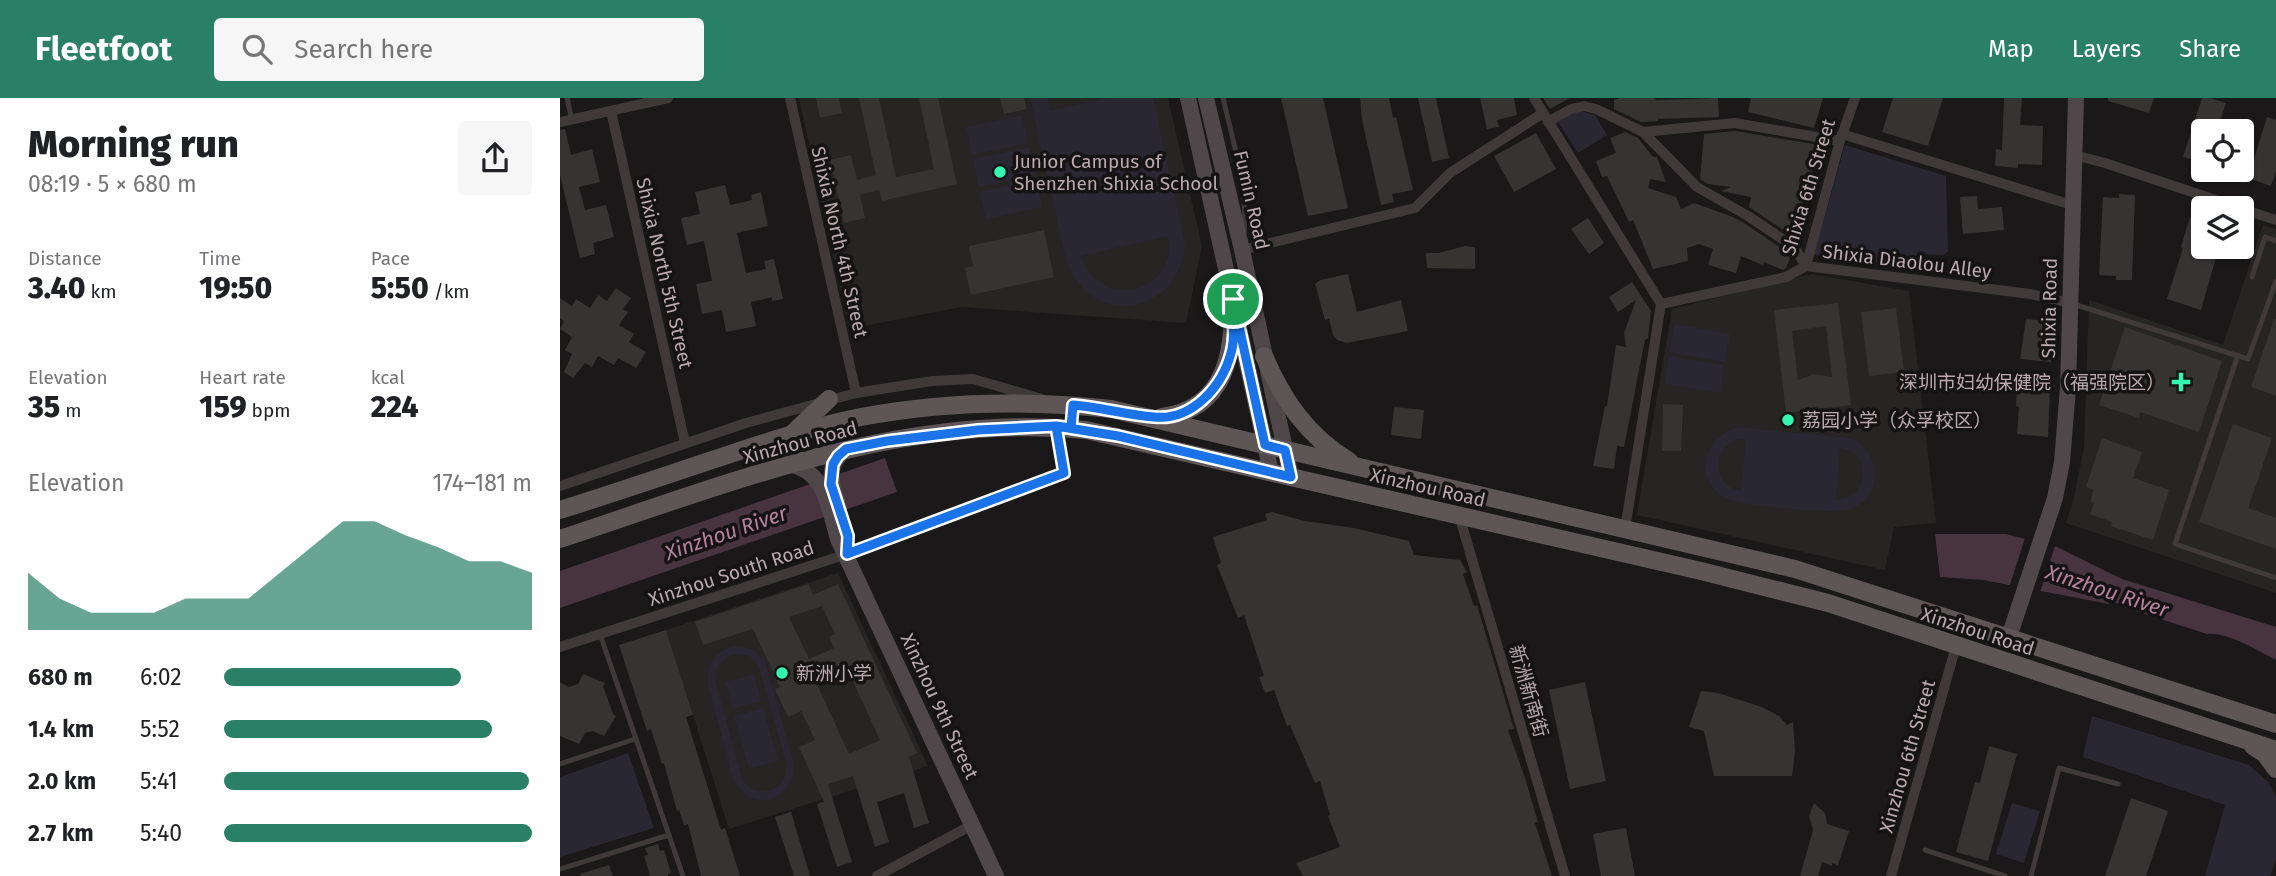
<!DOCTYPE html>
<meta charset="utf-8">
<style>
:root{--surface:#fff;--page:#f6f6f6;--text:#202124;--muted:#757577;--accent:#298064}
body{margin:0;font-family:"Fira Sans","Noto Sans SC",sans-serif;background:var(--page);color:var(--text);height:100vh;display:flex;flex-direction:column;font-size:26px;white-space:nowrap}
*{box-sizing:border-box;margin:0}
p{font-size:23px;color:var(--muted)}
.icon{flex:none;width:38px;height:38px;fill:none;stroke:currentColor;stroke-width:2;stroke-linecap:round;stroke-linejoin:round}
.map{position:relative;flex:1;overflow:hidden}
.panel{display:flex;flex-direction:column;background:var(--surface);width:560px}
.panel>*{flex:none}
.fabs{position:absolute;left:1631px;top:21px;display:grid;gap:14px}
.fabs a{display:grid;place-items:center;width:63px;height:63px;border-radius:7px;background:var(--surface);box-shadow:0 2px 5px #0004;font-size:35px}
.pin{position:absolute;display:grid;place-items:center;width:60px;height:60px;color:#fff;margin:-30px;border:4px solid #fff;border-radius:50%;box-shadow:0 2px 7px #0007}
.round{display:grid;place-items:center;flex:none;width:74px;height:74px;border-radius:7px;background:var(--page)}
.headline{display:flex;align-items:center;justify-content:space-between;height:119px;padding:0 28px}
h1{font-size:38px;font-weight:800;line-height:52px}
.figures{display:grid;grid-template-columns:repeat(3,1fr);gap:10px;height:119px;padding:7px 28px}
.figures div{display:grid;align-content:center}
.figures b{font-size:30px;font-weight:800}
.figures small{font-size:19px;font-weight:400}
.figures p{font-size:19px}
.chart{height:196px;padding:14px 28px}
.chart p{display:flex;justify-content:space-between}
.chart svg{width:100%;height:126px;margin-top:7px;fill:var(--accent);opacity:.7}
ul{padding:0 28px;list-style:none;font-size:23px}
li{display:grid;grid-template-columns:112px 84px 1fr;align-items:center;height:52px}
li i{height:18px;border-radius:9px;background:var(--accent)}
header{display:flex;align-items:center;gap:42px;box-sizing:border-box;height:98px;padding:0 35px;background:var(--accent);color:#fff}
header strong{font-size:33px}
nav{display:flex;gap:38px;margin-inline-start:auto;font-size:24px}
.search{width:490px;height:63px;background:var(--page);display:flex;align-items:center;gap:18px;box-sizing:border-box;padding:0 24px;border-radius:7px;color:var(--muted);font-size:26px}
main{display:flex;flex:1;min-height:0}
.map>svg:first-child{display:block}
.built{fill:#272424}
.green{fill:#292732;fill-rule:evenodd}
.water{fill:#48343f}
.pier{fill:#1a1818}
.building{fill:#363333;fill-rule:evenodd}
.lines{fill:none;stroke-linecap:round;stroke-linejoin:round}
.lane{stroke:#3f393a;stroke-width:5}
.street{stroke:#3f393a;stroke-width:10}
.secondary{stroke:#4f4749;stroke-width:16}
.primary{stroke:#5e5557;stroke-width:18}
.route-casing{stroke:#fff;stroke-width:14}
.route{stroke:#1a73e8;stroke-width:9}
.poi-dot{fill:#35f5b3;stroke:#151313;stroke-width:2.5}
.labels{text-anchor:middle;stroke-width:7;stroke-linejoin:round;paint-order:stroke}
.poi-label{font-size:19px;fill:#baaaaf;stroke:#151313;text-anchor:start}
.street-label{font-size:19px;fill:#baaaaf;stroke:#151313}
.water-label{font-size:21px;font-style:italic;fill:#b5819d;stroke:#151313}
</style>
<header>
<strong>Fleetfoot</strong>
<div class="search"><svg class="icon" aria-label="search" viewBox="0 0 24 24"><circle cx="10" cy="10" r="6"/><path d="M15 15l6 6"/></svg>Search here</div>
<nav><a>Map</a><a>Layers</a><a>Share</a></nav>
</header>
<main>
<section class="panel">
<div class="headline"><div><h1>Morning run</h1><p>08:19 · 5 × 680 m</p></div><a class="round"><svg class="icon" aria-label="share" viewBox="0 0 24 24"><path d="M12 15V3M7 8l5-5 5 5M5 13v7h14v-7"/></svg></a></div>
<div class="figures">
<div><p>Distance</p><b>3.40<small> km</small></b></div>
<div><p>Time</p><b>19:50</b></div>
<div><p>Pace</p><b>5:50<small> /km</small></b></div>
</div>
<div class="figures">
<div><p>Elevation</p><b>35<small> m</small></b></div>
<div><p>Heart rate</p><b>159<small> bpm</small></b></div>
<div><p>kcal</p><b>224</b></div>
</div>
<div class="chart"><p><span>Elevation</span>174–181 m</p>
<svg viewBox="0 0 160 44" preserveAspectRatio="none"><path d="M0 44V24L10 33L20 38L30 38L40 38L50 33L60 33L70 33L80 24L90 15L100 6L110 6L120 11L130 15L140 20L150 20L160 24V44z"/></svg>
</div>
<ul>
<li><b>680 m</b>6:02<i style="width:77%"></i></li>
<li><b>1.4 km</b>5:52<i style="width:87%"></i></li>
<li><b>2.0 km</b>5:41<i style="width:99%"></i></li>
<li><b>2.7 km</b>5:40<i style="width:100%"></i></li>
</ul>
</section>
<div class="map">
<svg width="1716" height="778" viewBox="0 0 1716 778">
<rect width="100%" height="100%" fill="#1a1818"/>
<g class="built">
<polygon points="239,0 608,0 642,148 626,225 401,209 289,231"/>
<polygon points="1703,127 1716,131 1716,495 1506,425 1514,400 1524,349 1529,202 1663,247"/>
<polygon points="1252,176 1349,193 1376,425 1334,429 1325,472 1077,417 1112,211"/>
<polygon points="278,475 368,668 169,731 106,532"/>
</g>
<g class="green">
<path d="M470 0H488L489 13 547 0H593L625 147C618 219 529 231 506 161ZM608 138C619 195 540 215 521 158Z"/>
<polygon points="1022,13 1035,17 1047,37 1018,55 998,24 1012,15"/>
<polygon points="462,17 468,45 412,57 406,29"/>
<polygon points="1285,47 1386,78 1388,153 1383,157 1358,156 1358,170 1254,157"/>
<polygon points="469,49 475,77 419,89 413,61"/>
<polygon points="476,81 482,109 426,121 420,94"/>
<polygon points="1114,226 1170,236 1165,264 1110,254"/>
<polygon points="1109,258 1164,267 1160,295 1105,286"/>
<path d="M1177 329 1291 340C1305 348 1316 360 1315 378 1315 393 1305 406 1291 411 1277 417 1177 408 1164 399 1132 379 1145 339 1177 329ZM1179 341H1186L1181 393C1151 387 1151 349 1179 341ZM1280 350C1313 354 1309 401 1276 402Z"/>
<path d="M174 548 192 551 205 563 233 663C238 697 197 718 177 687 171 678 169 666 167 656 160 633 154 610 148 587 145 567 155 553 174 548ZM175 556 189 558 198 567 226 664C230 691 200 704 183 683L156 585C153 570 161 560 175 556Z"/>
<polygon points="194,576 201,603 173,611 165,584"/>
<polygon points="203,610 218,663 189,671 174,618"/>
<polygon points="1532,618 1689,667 1708,684 1716,698 1716,761 1710,778 1645,778 1665,707 1523,659"/>
<polygon points="68,655 94,730 0,759 0,679"/>
<polygon points="1452,705 1480,713 1464,765 1436,756"/>
</g>
<g class="water">
<polygon points="325,360 337,394 0,510 0,473"/>
<path d="M1375 436H1446L1497 449 1562 481 1716 529V562C1697 553 1669 534 1647 536L1566 510 1547 500 1549 506 1423 482 1380 479Z"/>
</g>
<polygon class="pier" points="1466,437 1496,445 1479,497 1449,490"/>
<g class="building">
<polygon points="256,0 279,0 282,15 260,20"/>
<polygon points="299,0 319,0 336,79 374,71 359,0 378,0 397,86 322,103 319,92 300,97 305,120 284,125 270,62 291,57 297,82 316,77"/>
<polygon points="440,0 464,0 467,11 444,16"/>
<polygon points="721,0 763,0 788,110 748,118"/>
<polygon points="800,0 829,0 833,20 836,19 853,92 832,96 834,104 821,107 802,22"/>
<polygon points="858,0 876,0 889,60 872,64"/>
<polygon points="920,0 954,0 957,17 937,22 939,29 927,31"/>
<polygon points="983,0 1010,0 990,11"/>
<polygon points="1060,0 1095,0 1096,2 1158,0 1159,19 1098,21 1098,23 1081,24 1054,11 1054,2"/>
<polygon points="1191,0 1263,0 1254,30 1188,14"/>
<polygon points="1333,0 1383,0 1368,48 1322,34"/>
<polygon points="1444,0 1462,0 1460,27 1483,28 1482,67 1458,66 1458,70 1435,68 1436,51 1442,52"/>
<polygon points="1548,0 1594,0 1589,15 1548,3"/>
<polygon points="1642,0 1650,0 1666,5 1657,33 1643,33 1643,65 1623,59"/>
<polygon points="1707,19 1716,22 1716,73 1711,88 1688,80"/>
<polygon points="5,31 11,57 32,51 40,84 19,89 25,112 46,107 54,139 33,145 35,156 20,160 0,77 0,32"/>
<polygon points="1175,33 1259,47 1247,95 1231,137 1189,109 1191,99 1161,93 1171,89 1148,86 1140,81 1144,36"/>
<polygon points="1065,34 1078,40 1093,59 1097,59 1106,84 1090,81 1088,90 1116,99 1121,111 1134,105 1173,119 1184,125 1228,155 1231,158 1226,170 1223,172 1204,164 1203,167 1181,158 1176,175 1148,167 1153,151 1139,146 1127,150 1128,163 1093,171 1073,122 1069,124 1047,78 1042,79 1036,63 1056,55 1050,40"/>
<polygon points="976,35 996,71 954,94 934,58"/>
<polygon points="165,87 170,107 192,102 191,97 201,94 208,128 177,135 186,175 206,171 204,163 214,161 223,201 212,203 212,199 191,204 196,228 166,234 162,212 142,216 136,186 152,183 144,143 127,147 121,120 140,116 135,94"/>
<polygon points="1559,96 1575,97 1572,182 1556,182 1556,178 1539,177 1543,99 1559,100"/>
<polygon points="1417,98 1418,111 1442,109 1444,132 1403,136 1400,99"/>
<polygon points="1630,119 1643,123 1643,149 1659,149 1641,212 1607,201 1623,150 1621,149"/>
<polygon points="1028,120 1044,145 1029,156 1011,131"/>
<polygon points="484,132 494,179 411,197 405,170 413,168 409,148"/>
<polygon points="905,148 915,149 915,171 867,170 866,155 878,155"/>
<polygon points="788,176 797,214 841,202 848,233 787,245 777,242 773,237 769,221 765,222 755,186 760,182"/>
<polygon points="1072,184 1091,213 1088,240 1085,242 1064,349 1057,348 1054,371 1033,368 1045,308 1047,308 1056,247 1066,249 1064,235 1076,202 1058,214 1049,199"/>
<polygon points="56,190 71,200 63,211 68,214 59,227 74,236 69,244 86,254 76,270 58,260 54,267 38,258 32,269 25,265 13,280 4,274 12,256 5,252 12,239 0,231 4,223 0,220 0,200 12,208 16,201 30,210 38,197 47,203"/>
<path d="M1278 205 1291 307 1226 315 1214 212ZM1266 228 1272 279 1254 276 1238 282 1232 233Z"/>
<polygon points="1336,210 1344,274 1309,278 1301,214"/>
<polygon points="1466,221 1495,224 1491,264 1460,261"/>
<polygon points="1714,221 1716,221 1716,298 1691,289"/>
<polygon points="1565,229 1662,263 1639,334 1580,314 1579,320 1539,307"/>
<polygon points="1457,288 1490,290 1488,339 1457,336 1459,309 1456,308"/>
<polygon points="1103,306 1123,307 1121,353 1102,353"/>
<polygon points="834,309 864,312 861,341 831,337"/>
<polygon points="1673,326 1712,340 1688,410 1716,420 1716,451 1639,424"/>
<polygon points="1542,340 1582,354 1573,380 1609,392 1593,442 1551,428 1552,424 1530,416 1534,405 1530,403 1534,392 1526,389"/>
<polygon points="712,414 745,423 794,430 849,443 854,457 900,462 907,474 903,476 914,508 917,507 954,631 948,632 965,680 978,724 975,725 992,778 743,778 736,765 780,749 768,718 770,717 760,683 755,685 730,627 727,628 714,592 705,595 699,579 704,578 684,517 678,520 657,467 661,465 653,439 707,422 705,416"/>
<path d="M249 486 253 497 278 486 357 655 349 659 369 725 354 730 344 695 317 704 329 744 315 749 293 678 268 686 292 764 277 769 257 706 264 704 239 649 255 642 241 613 228 619 215 591 220 589 193 531 143 547 135 524ZM262 508 275 536 269 539 274 550 249 561 229 519ZM285 566 320 642 289 656 254 580Z"/>
<polygon points="106,532 133,617 126,619 161,732 165,730 180,778 141,778 128,726 124,727 119,712 117,713 104,665 102,666 91,631 87,633 59,547"/>
<polygon points="23,576 45,585 43,588 53,616 56,618 44,638 33,633 25,635 19,646 0,638 0,584 9,589 18,586"/>
<polygon points="1025,584 1046,683 1010,691 989,592"/>
<polygon points="1141,593 1158,595 1202,609 1219,618 1227,627 1233,624 1235,653 1232,678 1154,678 1144,633 1129,629"/>
<polygon points="1429,648 1457,656 1428,763 1396,754 1415,684 1420,685"/>
<polygon points="1571,700 1608,713 1586,778 1545,778"/>
<polygon points="1254,705 1265,715 1267,726 1289,733 1278,767 1272,765 1272,768 1262,764 1258,778 1240,778 1253,732 1249,718"/>
<polygon points="231,714 250,778 234,778 215,719"/>
<polygon points="1066,730 1075,778 1041,778 1033,736"/>
<polygon points="98,746 100,753 104,752 111,775 108,776 108,778 90,778 84,758 88,757 85,750"/>
<polygon points="49,767 53,778 21,778 20,776"/>
</g>
<g class="lines">
<g class="lane">
<polyline points="7,0 12,22"/>
<path d="M663 0C673 44 688 89 684 135"/>
<polyline points="1692,179 1705,139 1716,143"/>
<polyline points="1513,206 1688,261 1716,183"/>
<polyline points="1678,257 1615,446 1716,480"/>
<polyline points="40,536 123,778"/>
<polyline points="0,666 75,641"/>
<polyline points="1365,752 1445,778"/>
<polyline points="0,771 109,737"/>
<polyline points="1471,778 1499,670 1558,686"/>
</g>
<g class="street">
<polyline points="230,0 296,295"/>
<polyline points="974,0 1101,206 1065,431"/>
<polyline points="51,13 125,345"/>
<polyline points="0,24 108,0"/>
<polyline points="988,24 1011,11 1024,8 1036,11 1083,34 1137,89 1188,118 1234,149 1246,168 1470,196 1509,205"/>
<polyline points="1083,34 1175,25 1280,43"/>
<polyline points="1282,36 1512,107"/>
<polyline points="1514,57 1545,65 1680,110"/>
<polyline points="1682,111 1716,122"/>
<polyline points="682,152 855,110 890,75 983,15"/>
<polyline points="1101,206 1226,179 1246,168 1280,43 1295,0"/>
<polyline points="0,388 186,325 296,295 372,283 413,281 482,301"/>
<polyline points="899,417 1005,778"/>
<polyline points="0,549 287,456 504,375 496,329"/>
<polyline points="317,778 412,727"/>
<polyline points="1331,778 1396,548"/>
</g>
<g class="secondary">
<polyline points="628,0 711,374"/>
<polyline points="646,0 682,152 731,379"/>
<path d="M228 366C266 373 268 408 278 441L436 778"/>
<path d="M277 403C270 382 267 366 286 351"/>
<polyline points="1449,539 1495,400 1502,364 1508,290 1516,0"/>
</g>
<g class="primary">
<path d="M704 258C723 302 747 338 789 363"/>
<path d="M602 319C667 311 674 253 673 201"/>
<polyline points="233,335 269,301"/>
<path d="M0 412C51 396 101 379 152 362 201 346 250 329 301 319 384 303 467 302 551 311L1235 471 1716 626"/>
<path d="M0 441C170 385 344 314 526 332L1141 473 1268 505 1716 652"/>
<polyline points="1693,648 1705,656 1716,671"/>
</g>
</g>
<g class="lines">
<g class="route-casing">
<path id="route" d="M673 201C673 218 676 238 671 255 662 289 632 323 594 319 567 317 540 309 513 307L511 330 496 328 504 375 287 456 288 438 271 386 273 366 278 358 286 351 327 343 418 332 496 328 558 338 731 379 725 352 705 347 673 201"/>
</g>
<use href="#route" class="route"/>
</g>
<g class="poi-dot">
<circle cx="440" cy="74" r="7"/>
<path d="M1617.5 273.5h7v7h7v7h-7v7h-7v-7h-7v-7h7z"/>
<circle cx="1228" cy="322" r="7"/>
<circle cx="222" cy="575" r="7"/>
</g>
<g class="labels">
<g class="poi-label">
<text x="454" y="70">Junior Campus of<tspan x="454" dy="22">Shenzhen Shixia School</tspan></text>
<text x="1605" y="291" text-anchor="end">深圳市妇幼保健院（福强院区）</text>
<text x="1242" y="329">荔园小学（众孚校区）</text>
<text x="236" y="582">新洲小学</text>
</g>
<g class="street-label">
<text transform="translate(1248 89) rotate(-73)" y="7">Shixia 6th Street</text>
<text transform="translate(692 102) rotate(77)" y="7">Fumin Road</text>
<text transform="translate(280 144) rotate(77)" y="7">Shixia North 4th Street</text>
<text transform="translate(1347 163) rotate(7)" y="7">Shixia Diaolou Alley</text>
<text transform="translate(105 175) rotate(77)" y="7">Shixia North 5th Street</text>
<text transform="translate(1489 210) rotate(-89)" y="7">Shixia Road</text>
<text transform="translate(240 344) rotate(-15)" y="7">Xinzhou Road</text>
<text transform="translate(868 389) rotate(13)" y="7">Xinzhou Road</text>
<text transform="translate(171 475) rotate(-18)" y="7">Xinzhou South Road</text>
<text transform="translate(1418 533) rotate(18)" y="7">Xinzhou Road</text>
<text transform="translate(969 593) rotate(74)" y="7">新洲新南街</text>
<text transform="translate(380 608) rotate(65)" y="7">Xinzhou 9th Street</text>
<text transform="translate(1347 658) rotate(-74)" y="7">Xinzhou 6th Street</text>
</g>
<g class="water-label">
<text transform="translate(166 435) rotate(-19)" y="7">Xinzhou River</text>
<text transform="translate(1547 493) rotate(18)" y="7">Xinzhou River</text>
</g>
</g>
</svg>
<div class="fabs">
<a><svg class="icon" aria-label="locate" viewBox="0 0 24 24"><circle cx="12" cy="12" r="6"/><path d="M12 2v4M12 18v4M2 12h4M18 12h4"/></svg></a>
<a><svg class="icon" aria-label="layers" viewBox="0 0 24 24"><path d="M12 4l9 5-9 5-9-5zM3 14l9 5 9-5"/></svg></a>
</div>
<div class="pin" style="left:673px;top:201px;background:#1e9e55"><svg class="icon" aria-label="arrive" viewBox="0 0 24 24"><path d="M6 21V4h12l-3 4 3 4H6"/></svg></div>
</div>
</main>
